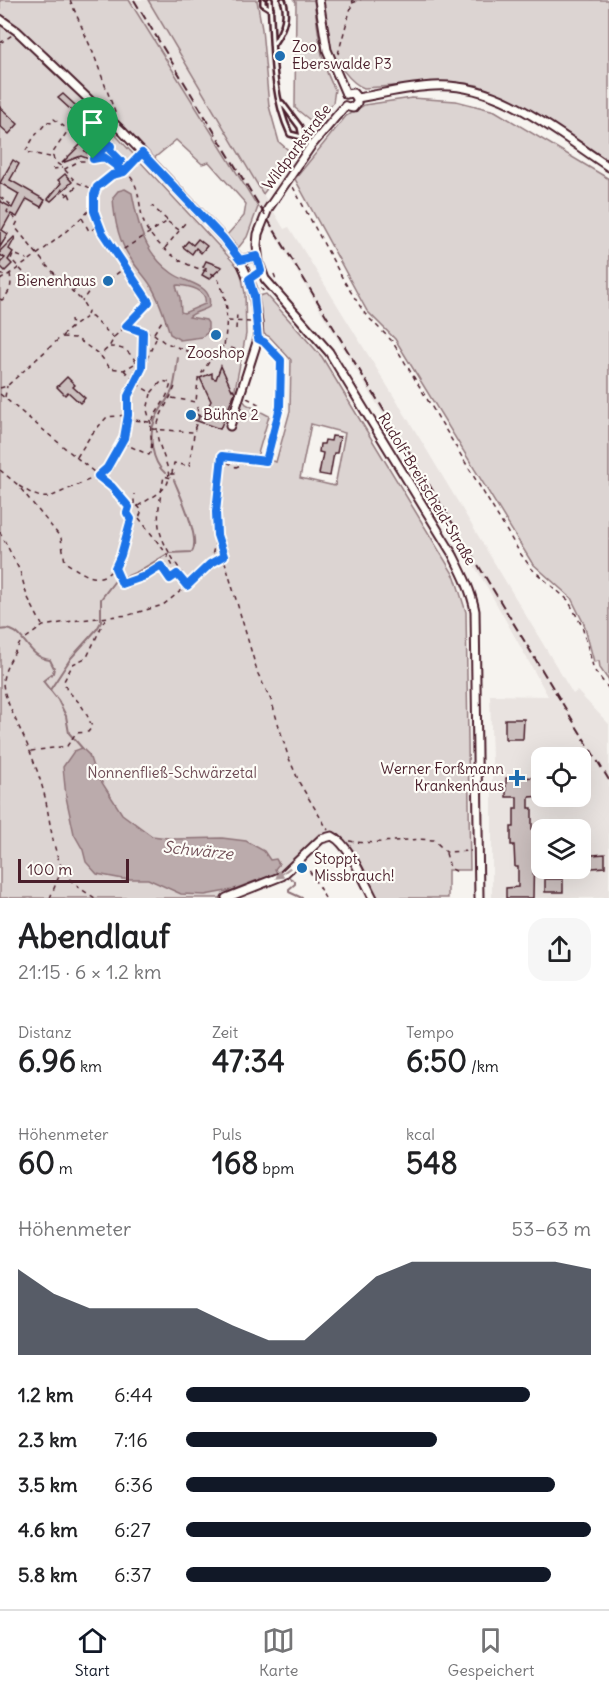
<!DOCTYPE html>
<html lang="de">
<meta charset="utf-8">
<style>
:root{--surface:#fff;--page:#f6f6f6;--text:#202124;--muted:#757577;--line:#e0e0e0;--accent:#111827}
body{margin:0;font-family:Delius,sans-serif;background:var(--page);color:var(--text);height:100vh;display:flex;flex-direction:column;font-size:22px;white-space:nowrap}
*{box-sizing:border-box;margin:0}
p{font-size:20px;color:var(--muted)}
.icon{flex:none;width:33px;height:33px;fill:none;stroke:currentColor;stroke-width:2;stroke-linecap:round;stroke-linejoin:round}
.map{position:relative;height:898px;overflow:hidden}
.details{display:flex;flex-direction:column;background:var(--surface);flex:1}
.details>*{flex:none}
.controls{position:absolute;left:531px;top:747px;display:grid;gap:12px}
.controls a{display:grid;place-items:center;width:60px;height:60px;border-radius:12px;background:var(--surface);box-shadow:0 6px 24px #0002;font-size:30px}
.scale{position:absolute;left:18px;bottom:15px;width:111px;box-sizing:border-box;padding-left:6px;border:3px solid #4a1f2b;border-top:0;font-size:16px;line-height:21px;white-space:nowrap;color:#4a1f2b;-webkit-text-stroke:4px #fdfcf7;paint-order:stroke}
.pin{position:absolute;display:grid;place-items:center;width:51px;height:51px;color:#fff;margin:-62px -26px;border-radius:50% 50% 50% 0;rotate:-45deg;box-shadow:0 0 6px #0007}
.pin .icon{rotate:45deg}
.round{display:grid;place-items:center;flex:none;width:63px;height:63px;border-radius:18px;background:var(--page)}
.head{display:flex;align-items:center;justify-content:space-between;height:102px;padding:0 18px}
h1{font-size:33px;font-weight:700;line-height:45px}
.stats{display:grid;grid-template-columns:repeat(3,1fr);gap:9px;height:102px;padding:6px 18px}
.stats div{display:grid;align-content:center}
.stats b{font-size:30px;font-weight:700}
.stats small{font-size:16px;font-weight:400}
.stats p{font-size:16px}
.chart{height:168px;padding:12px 18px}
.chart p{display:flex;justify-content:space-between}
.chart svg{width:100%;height:108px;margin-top:6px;fill:var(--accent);opacity:.7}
ul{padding:0 18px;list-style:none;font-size:20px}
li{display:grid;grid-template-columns:96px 72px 1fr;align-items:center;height:45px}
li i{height:15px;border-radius:8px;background:var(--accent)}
.tab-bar{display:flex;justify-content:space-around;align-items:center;height:84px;border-top:2px solid var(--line);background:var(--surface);font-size:16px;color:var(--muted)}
.tab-bar a{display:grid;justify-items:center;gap:3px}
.tab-bar .selected{color:var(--accent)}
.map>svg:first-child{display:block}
.built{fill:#e9e3e0;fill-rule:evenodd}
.green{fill:#dcd4d2;stroke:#937a7e;stroke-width:1.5;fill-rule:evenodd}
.water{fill:#bbabac;stroke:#8e7378;stroke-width:1.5;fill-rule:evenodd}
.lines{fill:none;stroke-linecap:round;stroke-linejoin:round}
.stream{stroke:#8e7378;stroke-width:2}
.building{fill:#cbbfbe;stroke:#4a1f2b;stroke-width:1.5}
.service-casing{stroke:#4a1f2b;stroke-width:8}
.minor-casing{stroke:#4a1f2b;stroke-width:11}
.path{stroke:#4a1f2b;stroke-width:1.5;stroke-dasharray:4.5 4.5;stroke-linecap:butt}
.service{stroke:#fdfcf7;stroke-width:3}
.minor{stroke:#fdfcf7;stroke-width:7}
.rail{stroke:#4a1f2b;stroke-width:2;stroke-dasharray:9 4.5;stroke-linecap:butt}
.path-bridge{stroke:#4a1f2b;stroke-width:1.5;stroke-dasharray:4.5 4.5;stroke-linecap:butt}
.oneway{fill:#ac999b}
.route-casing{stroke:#fff;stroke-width:12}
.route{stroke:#1a73e8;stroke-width:8}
.poi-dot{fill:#1f6fb2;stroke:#fdfcf7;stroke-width:2}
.labels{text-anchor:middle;stroke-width:4.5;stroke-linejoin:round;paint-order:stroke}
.poi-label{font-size:15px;fill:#4a1f2b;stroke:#fdfcf7;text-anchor:start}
.street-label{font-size:15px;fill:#4a1f2b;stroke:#fdfcf7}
.park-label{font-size:15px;fill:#6e4c55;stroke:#fdfcf7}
.water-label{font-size:16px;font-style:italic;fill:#725058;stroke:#fdfcf7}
</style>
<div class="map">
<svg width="609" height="898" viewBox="0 0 609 898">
<rect width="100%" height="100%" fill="#f6f3ef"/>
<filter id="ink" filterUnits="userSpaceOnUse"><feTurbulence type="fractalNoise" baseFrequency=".0167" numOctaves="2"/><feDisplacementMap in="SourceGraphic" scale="12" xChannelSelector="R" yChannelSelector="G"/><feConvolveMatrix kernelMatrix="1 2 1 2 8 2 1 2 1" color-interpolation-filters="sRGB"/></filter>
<g filter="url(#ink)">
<path class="built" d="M129 0H148L284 229 289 227 422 442 573 694 577 691 609 724V898H492V760L490 695 548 696 487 587 258 207ZM542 758H580V796H542ZM542 830H580V868H542Z"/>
<g class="green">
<path d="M0 0H129L258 207 247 237 239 247H237L227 235 244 216 246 204 209 162 202 164 176 140 152 160 47 53 43 63 82 99 240 269 245 293 246 334 235 389 246 404 269 416 257 457 276 462 290 411 291 360 270 337 264 334 259 296 266 294 322 357 455 577 466 612 470 870H448V898H374L362 874 331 834 278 876 221 898H0ZM311 424 345 433 335 486 300 478Z"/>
<polygon points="148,0 257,0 262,29 269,106 279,142 293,154 263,194"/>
<path d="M294 0H314C318 27 320 66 335 89L333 103 316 125 295 108 296 2Z"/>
<path d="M323 0H609V163L509 99 477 85 455 82 364 88C350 83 336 62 330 48 325 34 325 15 323 0Z"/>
<polygon points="412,98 456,101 495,111 609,179 609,681 600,668 599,661 594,662 584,624 571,598 532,563 395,339 367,311 295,179 346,116 364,105"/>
</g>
<g class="water">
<path d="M125 189 132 193C138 225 144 253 172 273 187 284 214 284 209 307 203 311 193 312 189 317L206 320 208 323V332L202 337 180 340 170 334C165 317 160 301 151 286 145 276 137 269 131 259 118 241 114 219 113 197L118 191ZM178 285C190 286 208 290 205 304L184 313 181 312 180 298 176 286Z"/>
<polygon points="82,748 89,755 94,770 122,814 152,836 176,839 222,838 246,841 264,851 270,860 276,859 279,864 275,869 277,873 262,879 261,882 260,879 259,882 255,881 232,890 205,895 181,894 148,879 123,879 97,874 86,862 83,850 74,834 66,797 63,767 74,751"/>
</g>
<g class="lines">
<g class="stream">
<path d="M165 473C152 462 148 436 155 420 159 410 167 401 172 391 176 381 176 369 178 358"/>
<path d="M0 630C25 624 24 657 50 660L54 668 53 673 43 681 58 700 66 716 69 733 83 749"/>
<path d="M50 690 71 658 97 629 101 622V599L114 582 137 572 169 553 192 552C201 539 180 495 174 480"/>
<polyline points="288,877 295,881 295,884 289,889 289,892 302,898"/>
</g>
</g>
<g class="building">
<polygon points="63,94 86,115 81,119 58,98"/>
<polygon points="0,107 18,124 9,134 0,126"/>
<polygon points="99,120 112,136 92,151 92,155 89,159 81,156 62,163 85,140 74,130 79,125 86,133"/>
<polygon points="13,160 19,164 10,180 45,200 41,207 27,199 17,217 11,214 2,230 8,234 0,247 0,201 12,208 19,194 0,183"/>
<polygon points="65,174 72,182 51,201 48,199 61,183 58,180"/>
<polygon points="14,237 15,238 9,249 13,252 8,260 12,264 5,271 0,266 0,263 5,258 0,255 0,251"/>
<polygon points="198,239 207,246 201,253 196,248 192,254 183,247 188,241 193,245"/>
<polygon points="206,261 222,267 209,279 202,275 206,268 203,267"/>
<polygon points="221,366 232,390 233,389 235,392 220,429 186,417 188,411 203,417 211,401 200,378 212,373 212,378 216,379"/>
<polygon points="67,377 75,385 73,387 85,398 80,403 68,392 65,395 57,387"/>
<polygon points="332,436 340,437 337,453 334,453 330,476 319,474 323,453 319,452 320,444 324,444 325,440 331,441"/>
<polygon points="505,719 524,719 523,739 505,739"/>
<polygon points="542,777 542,796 529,797 529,808 532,808 532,829 542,829 542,845 534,845 533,898 506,898 506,888 518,887 518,867 515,867 514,845 511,845 511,827 514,827 514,809 517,809 517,797 506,797 506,778"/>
<polygon points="605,854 605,867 580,869 580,856"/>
<rect x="545" y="879" width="18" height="13"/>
</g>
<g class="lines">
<g class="service-casing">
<g id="service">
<polyline points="263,0 263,4 271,9"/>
<path d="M270 0C273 44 271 94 290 134L302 137"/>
<path d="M274 43C283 30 289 15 283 0"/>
<polyline points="282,103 300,127 302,137 311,146"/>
<polyline points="222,456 266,461 280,407 281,359 264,342 258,339"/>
</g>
</g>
<g class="minor-casing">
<g id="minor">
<polyline points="319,0 327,50 346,94"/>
<polyline points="0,19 17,31 123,132 223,238 240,260 252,287 258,323 258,339 230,426"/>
<path d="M346 94 353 93 357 98C382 94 408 87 434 86 500 82 557 133 609 167"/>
<path d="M345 106 311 146 268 209 258 234 257 245 259 263 265 279 329 352 453 555C462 573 471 590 475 611L479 898"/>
<polyline points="345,106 353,108 357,103 357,98"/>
<polyline points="240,260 257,256"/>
<path d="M226 898 282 876 321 839 332 836C349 844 364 881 373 898"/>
</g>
</g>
<g class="path">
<polyline points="70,0 94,55 116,115"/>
<polyline points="352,3 361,0"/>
<polyline points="0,43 12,35"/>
<polyline points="338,54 353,0"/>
<polyline points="50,157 25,152 34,137 47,122 52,123 54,119 71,132 80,136"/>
<path d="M138 157 125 172C144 185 136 213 148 231 156 243 173 258 187 264 197 269 208 270 217 277 228 300 228 321 224 346L227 347"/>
<polyline points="121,161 110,150 111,146 109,143 93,159 83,149 85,146 89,146 103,132 93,123 90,126 81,122 74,129 69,129 52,154 55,162 65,169 79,161 90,161 104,157 124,171"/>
<polyline points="53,169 63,168"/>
<polyline points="65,170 76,182 95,190"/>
<polyline points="124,172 112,175 97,187 94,195 94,211 102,232 149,302 147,306 126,326"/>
<polyline points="293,187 344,281 365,314 392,341 520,553 532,569 568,600 582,626 594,670 609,689"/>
<polyline points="60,193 62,189 67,194"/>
<polyline points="69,194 72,201"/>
<polyline points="66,196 78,185"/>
<polyline points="0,197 10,204 7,212 18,221 15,227 46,265 82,301 88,311 87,316 92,317 114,338 109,347 100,355"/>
<polyline points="82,218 89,231 98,227"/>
<polyline points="168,222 179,230 186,222"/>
<polyline points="165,248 179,231"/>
<polyline points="116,254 168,221 152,206"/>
<polyline points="23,272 11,259 13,254 27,259"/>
<polyline points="0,273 4,276"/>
<polyline points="274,274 277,282"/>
<path d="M0 280C31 261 67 232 93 207"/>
<polyline points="109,280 124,268"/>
<polyline points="222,288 224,292 227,309"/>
<polyline points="260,288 266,293"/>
<polyline points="73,291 79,285 83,286 88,282 94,284 82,301"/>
<path d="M0 299 2 300C11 291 12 286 10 274"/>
<polyline points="71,319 72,327"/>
<polyline points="228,321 252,322"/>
<polyline points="236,329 237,313"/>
<polyline points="154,333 162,321 166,321"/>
<polyline points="62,337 76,338 100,355 110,368 124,370 136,363"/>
<polyline points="114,337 126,326 154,334 164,342 187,351 202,351 211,359 223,346"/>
<path d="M110 347C129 347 132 356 142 371"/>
<polyline points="231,348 245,353"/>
<polyline points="143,367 156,339"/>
<polyline points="0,388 7,386 72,327 86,317"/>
<polyline points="0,394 112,487 129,507"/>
<polyline points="5,397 7,386"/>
<polyline points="172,398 196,402 198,379 211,359"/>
<polyline points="247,398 262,406"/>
<polyline points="127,419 149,422"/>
<polyline points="151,424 147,410 151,394"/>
<polyline points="152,429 193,432 199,417 196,403"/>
<path d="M123 443 149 455C155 444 148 432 152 422 158 407 167 401 171 383L162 381 151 393 137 384 124 370"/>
<polyline points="77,457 91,435 107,417 127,415"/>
<polyline points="227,462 236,467 241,465"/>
<polyline points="0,470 18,485"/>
<polyline points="170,474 176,474"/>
<path d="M19 486C29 492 38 499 50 497L98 476 107 468 115 456 124 438 128 415V396L142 371 143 332"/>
<path d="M21 489 61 538 65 562C84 574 99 588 117 565L131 519"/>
<polyline points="134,504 134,494"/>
<circle cx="134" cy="512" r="7"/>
<path d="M138 506C147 500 158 495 165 487 177 474 156 448 157 430 158 413 172 399 176 383"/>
<polyline points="139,518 166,553 177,574"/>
<polyline points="0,532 20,571 27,596 42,625"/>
<polyline points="217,535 258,674 271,700 288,756 300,784 328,830"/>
<polyline points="212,563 223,557"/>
<polyline points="161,567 170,579"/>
<polyline points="115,568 122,584 124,584 152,572 162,565"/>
<polyline points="180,575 179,576 187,585"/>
<polyline points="168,580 176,575"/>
<polyline points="26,638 43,626 79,620 129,615 163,605 187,586 210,564 217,535 216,512 221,460"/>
<path d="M20 643C14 654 4 668 3 681 2 697 23 733 29 749 35 764 41 781 45 797 50 820 52 846 62 868 68 881 83 891 95 898"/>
<path d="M31 751 67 746 76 733 88 732 92 727C86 711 80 701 67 691L64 681 73 664 87 657 106 617"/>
<path d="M349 841C378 846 405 837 434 840L446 852 471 851"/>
<polyline points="446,853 450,868 459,873"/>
<polyline points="305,863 325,898"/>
<polyline points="50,898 62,869"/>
</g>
<use href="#service" class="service"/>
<use href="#minor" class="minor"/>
<polyline class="rail" points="134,0 609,780"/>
<path class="path-bridge" d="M180 575 182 573C154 530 155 526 164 476L171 478 174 463 189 466 195 428"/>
</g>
<defs><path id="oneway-solid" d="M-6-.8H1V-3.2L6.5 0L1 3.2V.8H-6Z" transform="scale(1.5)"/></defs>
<use class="oneway" href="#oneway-solid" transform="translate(283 873) rotate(143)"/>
</g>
<g class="lines" filter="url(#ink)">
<g class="route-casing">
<path id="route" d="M93 159 104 157C111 162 118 167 124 172L112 175 97 187 94 195V211L102 232 149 302 126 326 143 332 142 368 128 396V415L124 438 107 468 98 476 112 487 129 507 127 513 131 519 121 555 115 568 122 584 145 576 161 566 170 579 177 574 187 586 210 564 224 556 217 535 216 512 222 456 266 461 280 407 281 360 264 342 258 339 254 296 249 279 261 271 257 256 240 260 223 238 142 153 124 172 116 166 121 161 110 150 111 146 109 143 93 159"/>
</g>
<use href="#route" class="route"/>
</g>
<g class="poi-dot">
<circle cx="280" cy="56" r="6"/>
<circle cx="108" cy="281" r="6"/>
<circle cx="216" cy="335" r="6"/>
<circle cx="191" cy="415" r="6"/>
<path d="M514 769h6v6h6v6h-6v6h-6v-6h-6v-6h6z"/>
<circle cx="302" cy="868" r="6"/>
</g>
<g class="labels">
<g class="poi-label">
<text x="292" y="52">Zoo<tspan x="292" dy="17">Eberswalde P3</tspan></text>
<text x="96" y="286" text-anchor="end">Bienenhaus</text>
<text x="216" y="358" text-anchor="middle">Zooshop</text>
<text x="203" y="420">Bühne 2</text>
<text x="504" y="774" text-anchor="end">Werner Forßmann<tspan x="504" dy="17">Krankenhaus</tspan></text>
<text x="314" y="864">Stoppt<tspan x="314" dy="17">Missbrauch!</tspan></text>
</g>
<g class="street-label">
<text transform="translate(297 147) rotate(-53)" y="5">Wildparkstraße</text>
<text transform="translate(427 489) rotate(59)" y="5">Rudolf-Breitscheid-Straße</text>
</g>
<g class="park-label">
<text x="172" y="778">Nonnenfließ-Schwärzetal</text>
</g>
<g class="water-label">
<text transform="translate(198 850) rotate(6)" y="6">Schwärze</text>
</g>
</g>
</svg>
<div class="controls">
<a><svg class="icon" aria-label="locate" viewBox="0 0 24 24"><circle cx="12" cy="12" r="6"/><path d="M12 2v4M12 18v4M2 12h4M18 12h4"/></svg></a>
<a><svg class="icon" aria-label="layers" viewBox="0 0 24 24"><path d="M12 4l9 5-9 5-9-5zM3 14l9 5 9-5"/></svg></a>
</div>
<div class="scale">100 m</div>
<div class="pin" style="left:93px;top:159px;background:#1e9e55"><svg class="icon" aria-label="arrive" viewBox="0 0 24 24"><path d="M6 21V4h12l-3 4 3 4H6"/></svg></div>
</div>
<section class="details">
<div class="head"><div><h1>Abendlauf</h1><p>21:15 · 6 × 1.2 km</p></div><a class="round"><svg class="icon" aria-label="share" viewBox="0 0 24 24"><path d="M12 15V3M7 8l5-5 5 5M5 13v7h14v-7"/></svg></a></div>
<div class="stats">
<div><p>Distanz</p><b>6.96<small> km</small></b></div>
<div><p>Zeit</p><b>47:34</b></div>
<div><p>Tempo</p><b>6:50<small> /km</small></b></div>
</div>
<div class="stats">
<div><p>Höhenmeter</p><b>60<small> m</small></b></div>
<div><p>Puls</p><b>168<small> bpm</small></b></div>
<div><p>kcal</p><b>548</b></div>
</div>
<div class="chart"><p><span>Höhenmeter</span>53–63 m</p>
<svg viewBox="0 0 160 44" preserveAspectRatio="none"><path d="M0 44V9L10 19L20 25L30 25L40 25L50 25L60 32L70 38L80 38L90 25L100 12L110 6L120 6L130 6L140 6L150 6L160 9V44z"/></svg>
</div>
<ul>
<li><b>1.2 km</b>6:44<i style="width:85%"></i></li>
<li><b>2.3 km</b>7:16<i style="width:62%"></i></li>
<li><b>3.5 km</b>6:36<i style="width:91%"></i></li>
<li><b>4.6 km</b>6:27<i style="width:100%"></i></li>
<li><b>5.8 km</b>6:37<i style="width:90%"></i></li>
</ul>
</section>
<nav class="tab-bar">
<a class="selected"><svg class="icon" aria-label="home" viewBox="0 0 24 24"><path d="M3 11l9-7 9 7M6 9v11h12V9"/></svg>Start</a>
<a><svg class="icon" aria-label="map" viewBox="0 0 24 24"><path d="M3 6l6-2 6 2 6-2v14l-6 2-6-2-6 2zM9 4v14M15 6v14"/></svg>Karte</a>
<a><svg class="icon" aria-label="saved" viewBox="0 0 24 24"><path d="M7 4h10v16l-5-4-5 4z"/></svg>Gespeichert</a>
</nav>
